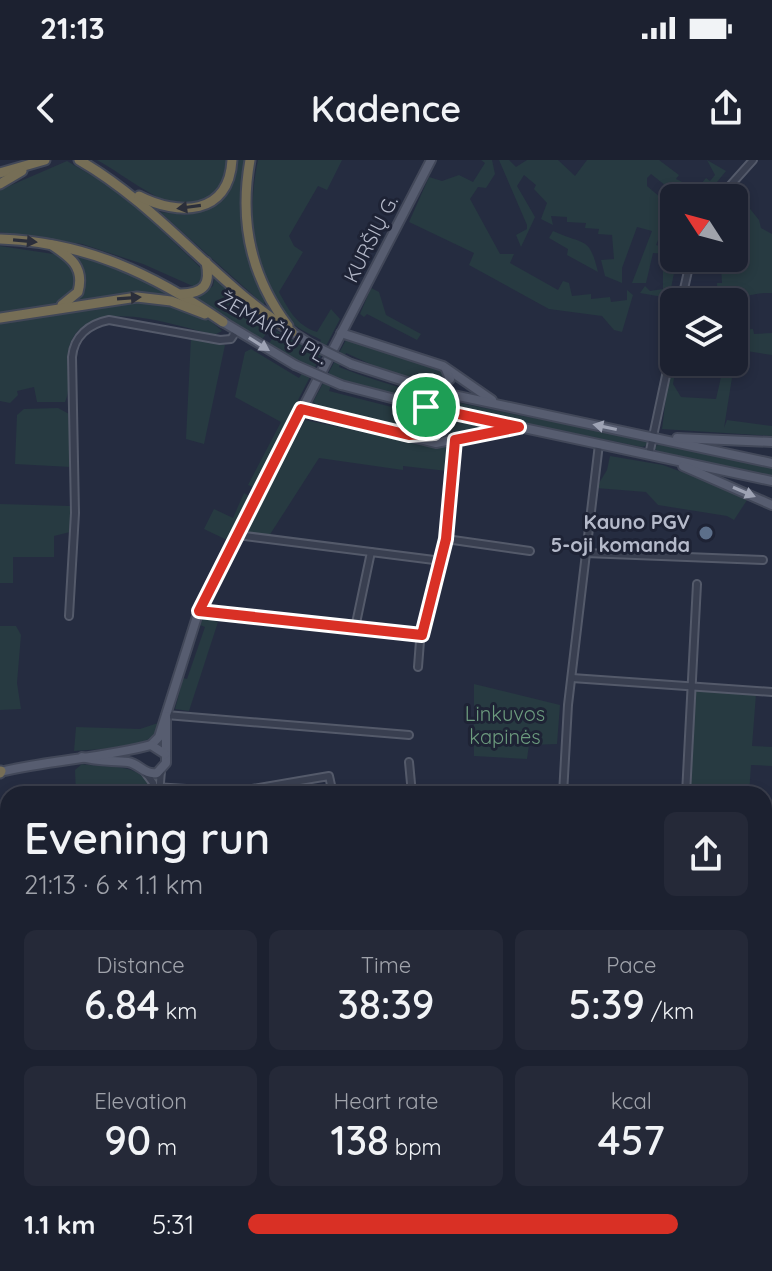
<!DOCTYPE html>
<meta charset="utf-8">
<style>
:root{--surface:#1c2130;--page:#252938;--text:#f1f3f6;--muted:#a0a3ab;--line:#3a3e4c;--accent:#d93025}
body{margin:0;font-family:Quicksand,sans-serif;background:var(--page);color:var(--text);height:100vh;display:flex;flex-direction:column;font-size:30px;white-space:nowrap}
*{box-sizing:border-box;margin:0}
p{font-size:26px;color:var(--muted)}
.icon{flex:none;width:44px;height:44px;fill:none;stroke:currentColor;stroke-width:2;stroke-linecap:round;stroke-linejoin:round}
.map{position:relative;flex:1;overflow:hidden}
.drawer{position:absolute;left:0px;top:626px;width:772px;height:486px;display:flex;flex-direction:column;background:var(--surface);border-radius:24px 24px 0 0;box-shadow:0 4px 12px #0003,0 0 0 2px var(--line)}
.drawer>*{flex:none}
.needle{width:52px;rotate:306deg}
.controls{position:absolute;left:660px;top:24px;display:grid;gap:16px}
.controls a{display:grid;place-items:center;width:88px;height:88px;border-radius:12px;background:var(--surface);box-shadow:0 4px 12px #0003,0 0 0 2px var(--line);font-size:40px}
.pin{position:absolute;display:grid;place-items:center;width:68px;height:68px;color:#fff;margin:-34px;border:4px solid #fff;border-radius:50%;box-shadow:0 2px 8px #0007}
.round{display:grid;place-items:center;flex:none;width:84px;height:84px;border-radius:12px;background:var(--page)}
.headline{display:flex;align-items:center;justify-content:space-between;height:136px;padding:0 24px}
h1{font-size:44px;font-weight:600;line-height:60px}
.figures{display:grid;grid-template-columns:repeat(3,1fr);gap:12px;height:136px;padding:8px 24px}
.figures div{display:grid;align-content:center;border-radius:12px;background:var(--page);text-align:center}
.figures b{font-size:40px;font-weight:600}
.figures small{font-size:22px;font-weight:400}
.figures p{font-size:22px}
ul{padding:0 24px;list-style:none;font-size:26px}
li{display:grid;grid-template-columns:128px 96px 1fr;align-items:center;height:60px}
li i{height:20px;border-radius:10px;background:var(--accent)}
.status{display:flex;justify-content:space-between;align-items:center;height:56px;padding:0 40px;background:var(--surface);direction:ltr}
.status svg{height:22px;fill:currentColor}
header{display:flex;justify-content:space-between;align-items:center;height:104px;padding:0 24px;background:var(--surface);font-size:36px;font-weight:600}
.map>svg:first-child{display:block}
.green{fill:#273a41}
.lines{fill:none;stroke-linecap:round;stroke-linejoin:round}
.minor-casing{stroke:#545a6a;stroke-width:10}
.major-casing{stroke:#424859;stroke-width:12}
.highway-casing{stroke:#414757;stroke-width:13}
.minor{stroke:#393f50;stroke-width:6}
.major{stroke:#575d70;stroke-width:8}
.highway{stroke:#766e56;stroke-width:9}
.major-bridge-casing{stroke:#424859;stroke-width:12;stroke-linecap:butt}
.major-bridge{stroke:#575d70;stroke-width:8}
.oneway{fill:#2b2e3a}
.oneway2{fill:#9ea3b4}
.route-casing{stroke:#fff;stroke-width:16}
.route{stroke:#d93025;stroke-width:10}
.service-dot{fill:#5c6f8a;stroke:#1e2335;stroke-width:3}
.labels{text-anchor:middle;stroke-width:6;stroke-linejoin:round;paint-order:stroke}
.street-label{font-size:20px;fill:#b5baca;stroke:#1e2335}
.poi-label{font-size:20px;font-weight:bold;fill:#b5baca;stroke:#1e2335;text-anchor:end}
.park-label{font-size:20px;fill:#6c9b7e;stroke:#1e2335}
</style>
<div class="status"><b>21:13</b><svg viewBox="0 0 49 12"><path d="M0 12V9h3v3zM5 12V6h3v6zM10 12V3h3v9zM15 12V0h3v12zM26 1h20v11H26zM47 4h2v5h-2z"/></svg></div>
<header><svg class="icon" aria-label="back" viewBox="0 0 24 24"><path d="M15 5l-7 7 7 7"/></svg>Kadence<svg class="icon" aria-label="share" viewBox="0 0 24 24"><path d="M12 15V3M7 8l5-5 5 5M5 13v7h14v-7"/></svg></header>
<div class="map">
<svg width="772" height="1111" viewBox="0 0 772 1111">
<rect width="100%" height="100%" fill="#252c40"/>
<g class="green">
<path d="M97 0H230C204 88 146 27 97 0Z"/>
<path d="M235 0H247C247 49 241 95 265 139L264 145 160 52 186 55 218 40Z"/>
<path d="M258 0H342L327 30 318 26 289 76 294 86 303 92 279 132C288 149 297 166 317 172L331 149 340 159 253 327 248 325 281 262 235 237 245 192 251 189 299 218 307 205 268 185 277 171 314 193 321 180C311 174 300 171 290 161 250 123 247 51 258 0Z"/>
<polygon points="481,0 492,0 495,14 486,28 478,27 470,39 500,94 514,94 510,103 558,130 563,121 569,123 572,136 591,134 591,139 610,137 611,142 627,140 627,130 633,135 622,172 614,170 602,156 549,149 469,105 474,93 409,62 429,17 442,21 459,15 473,22 485,3"/>
<path d="M499 0H509L516 7 527 0H558L575 16 587 0H659L679 15 676 19 697 29 706 18 710 21 715 15 707 0 726 11 704 38C678 38 670 29 651 14L647 18V26L668 44 674 41 656 85 668 88 674 83 677 98 669 138 640 133 645 126 650 131 663 129V110H668L667 94 653 93 646 123H632L652 71 637 67 622 108V123L605 116 601 100 614 99 612 75 598 74 599 69 585 68 586 63 567 62V57L551 56 553 65 541 59 547 43 534 29 536 25 524 15 517 26 535 57 521 87 516 75 527 69V65Z"/>
<polygon points="67,1 122,33 202,109 204,119 197,128 143,104 82,84 0,72 0,30"/>
<path d="M738 34 759 60 761 68 772 74V133C751 132 734 142 713 142L718 141 717 123H722L721 106 712 105 714 98H734V80L739 82 743 66H734V38Z"/>
<path d="M553 71C585 86 589 75 598 112L567 95 568 89 549 78Z"/>
<polygon points="0,86 60,95 77,112 75,131 61,142 0,154"/>
<polygon points="70,91 118,106 182,140 133,134 77,143 81,130"/>
<polygon points="215,116 265,165 267,173 263,178 257,179 197,138 213,126"/>
<polygon points="371,128 379,132 386,155 421,174 417,180 367,154 364,157 360,154"/>
<path d="M123 141C157 142 197 145 222 171L214 175C176 166 86 132 69 187 64 205 73 226 65 242H37L34 227 17 231 18 235 10 243 0 241V164Z"/>
<polygon points="753,169 754,174 772,173 772,195 734,189 734,170"/>
<polygon points="191,178 225,185 204,284 186,279"/>
<path d="M346 180 434 206 445 214 436 222 390 213 346 193 339 207C436 245 545 258 647 280L648 285 642 287 392 236 334 217 329 231 431 257 435 264 428 270 414 269 321 249 313 242Z"/>
<polygon points="695,202 733,202 734,205 724,268 727,260 772,266 772,276 662,269 669,213 675,213 673,224 681,237 716,239 724,204"/>
<polygon points="58,248 71,255 71,307 15,304 17,255 24,249"/>
<polygon points="440,255 444,255 497,267 429,279 437,277 444,268"/>
<polygon points="305,260 434,287 450,286 447,311 403,306 403,310 319,298 269,376 248,372 249,364"/>
<polygon points="660,283 772,307 772,317 660,293 654,288"/>
<polygon points="610,296 663,305 749,337 734,360 727,356 658,345 646,332 596,328 607,310"/>
<polygon points="244,333 249,336 227,380 204,369 214,349 233,358"/>
<polygon points="0,344 70,346 70,372 54,376 54,397 13,397 13,423 0,423"/>
<polygon points="204,457 218,462 189,551 175,549 183,518 187,519 205,467 200,465"/>
<polygon points="0,466 16,466 21,475 17,523 21,549 0,550"/>
<polygon points="474,524 560,545 557,584 529,585 527,599 474,596"/>
<polygon points="695,530 756,534 752,586 772,587 772,606 751,605 749,634 687,634"/>
<polygon points="158,563 153,577 131,587 74,591 76,567 140,569"/>
<path d="M82 604C108 609 145 600 152 634H76L75 610Z"/>
<polygon points="85,1104 394,1104 395,1109 76,1111"/>
</g>
<g class="lines">
<g class="minor-casing">
<g id="minor">
<polyline points="719,38 753,0"/>
<polyline points="681,142 691,98"/>
<polyline points="649,295 674,178"/>
<polyline points="237,375 442,401"/>
<polyline points="446,379 530,391"/>
<polyline points="585,393 763,400"/>
<polyline points="199,451 422,475"/>
<path d="M69 456 75 353 72 197C74 176 89 164 109 160L220 180 231 179 237 170"/>
<polyline points="355,468 371,392"/>
<polyline points="418,507 421,468 446,379 455,280"/>
<polyline points="572,518 772,532"/>
<polyline points="166,555 409,575"/>
<polyline points="409,602 412,634"/>
<polyline points="145,612 153,623 155,634"/>
<polyline points="154,627 235,632 329,616 333,634"/>
<polyline points="159,634 161,611"/>
<polyline points="563,634 568,545 599,284"/>
<polyline points="686,634 697,424"/>
<polyline points="764,680 772,680"/>
<polyline points="764,824 772,824"/>
<polyline points="764,955 772,956"/>
<polyline points="764,1054 772,1057"/>
<polyline points="582,1104 584,1111"/>
<polyline points="739,1104 740,1111"/>
<polyline points="641,1109 641,1111"/>
<polyline points="553,1111 560,1104"/>
</g>
</g>
<g class="major-casing">
<g id="major">
<polyline points="223,162 295,205"/>
<polyline points="292,172 309,183"/>
<polyline points="341,173 443,206 492,240"/>
<polyline points="351,204 435,231 772,303"/>
<polyline points="341,225 426,247 772,321"/>
<polyline points="435,231 450,219 446,209"/>
<polyline points="301,249 436,283 510,268"/>
<polyline points="415,275 434,273 438,267 437,257 427,248"/>
<polyline points="677,278 772,282"/>
<polyline points="683,306 772,345"/>
<polyline points="151,585 159,577 200,447 431,0"/>
<path d="M82 597C98 602 112 600 128 602 140 604 144 615 157 613L166 603V556"/>
<path d="M0 612C50 600 103 598 151 585L165 594"/>
</g>
</g>
<g class="highway-casing">
<g id="highway">
<path d="M79 0C159 46 214 122 292 172"/>
<path d="M250 0C239 61 250 116 288 166"/>
<polyline points="0,13 45,0"/>
<polyline points="0,24 22,11"/>
<path d="M139 36C178 56 229 56 232 0"/>
<path d="M0 79C86 82 153 114 223 162"/>
<path d="M52 85C70 97 85 107 78 132L62 145"/>
<path d="M181 134C204 133 211 125 206 102"/>
<polyline points="0,158 137,137 171,141 205,154"/>
<polyline points="0,613 1,611"/>
<polyline points="0,697 8,731"/>
<polyline points="0,786 8,778"/>
<polyline points="0,986 8,1022"/>
<polyline points="0,1038 8,1073"/>
<polyline points="0,1067 8,1100"/>
<polyline points="14,1104 16,1111"/>
<polyline points="25,1104 27,1111"/>
</g>
</g>
<use href="#minor" class="minor"/>
<use href="#major" class="major"/>
<use href="#highway" class="highway"/>
<g class="major-bridge-casing">
<g id="major-bridge">
<polyline points="309,183 351,204"/>
<polyline points="295,205 341,225"/>
</g>
</g>
<use href="#major-bridge" class="major-bridge"/>
</g>
<defs><path id="oneway-solid" d="M-6-.8H1V-3.2L6.5 0L1 3.2V.8H-6Z" transform="scale(2)"/></defs>
<g class="oneway">
<use href="#oneway-solid" transform="translate(189 47) rotate(172)"/>
<use href="#oneway-solid" transform="translate(25 81) rotate(5)"/>
<use href="#oneway-solid" transform="translate(129 138) rotate(-4)"/>
</g>
<g class="oneway2">
<use href="#oneway-solid" transform="translate(259 184) rotate(32)"/>
<use href="#oneway-solid" transform="translate(605 267) rotate(-168)"/>
<use href="#oneway-solid" transform="translate(744 332) rotate(23)"/>
</g>
<g class="lines">
<g class="route-casing">
<polygon id="route" points="426,247 519,267 455,280 446,379 422,475 199,451 301,249 409,275 434,273 438,267 437,257"/>
</g>
<use href="#route" class="route"/>
</g>
<circle class="service-dot" cx="706" cy="373" r="8"/>
<g class="labels">
<g class="street-label">
<text transform="translate(371 79) rotate(-63)" y="7">KURŠIŲ G.</text>
<text transform="translate(273 168) rotate(30)" y="7">ŽEMAIČIŲ PL.</text>
</g>
<g class="poi-label">
<text x="690" y="369">Kauno PGV<tspan x="690" dy="23">5-oji komanda</tspan></text>
</g>
<g class="park-label">
<text x="505" y="561">Linkuvos<tspan x="505" dy="23">kapinės</tspan></text>
</g>
</g>
</svg>
<div class="controls">
<a><svg class="needle" viewBox="-14 -14 28 28"><path d="M0-13l5 13h-10z" fill="#e53935"/><path d="M0 13l5-13h-10z" fill="#a0a3ab"/></svg></a>
<a><svg class="icon" aria-label="layers" viewBox="0 0 24 24"><path d="M12 4l9 5-9 5-9-5zM3 14l9 5 9-5"/></svg></a>
</div>
<div class="pin" style="left:426px;top:247px;background:#1e9e55"><svg class="icon" aria-label="arrive" viewBox="0 0 24 24"><path d="M6 21V4h12l-3 4 3 4H6"/></svg></div>
<section class="drawer">
<div class="headline"><div><h1>Evening run</h1><p>21:13 · 6 × 1.1 km</p></div><a class="round"><svg class="icon" aria-label="share" viewBox="0 0 24 24"><path d="M12 15V3M7 8l5-5 5 5M5 13v7h14v-7"/></svg></a></div>
<div class="figures">
<div><p>Distance</p><b>6.84<small> km</small></b></div>
<div><p>Time</p><b>38:39</b></div>
<div><p>Pace</p><b>5:39<small> /km</small></b></div>
</div>
<div class="figures">
<div><p>Elevation</p><b>90<small> m</small></b></div>
<div><p>Heart rate</p><b>138<small> bpm</small></b></div>
<div><p>kcal</p><b>457</b></div>
</div>
<ul>
<li><b>1.1 km</b>5:31<i style="width:86%"></i></li>
</ul>
</section>
</div>
